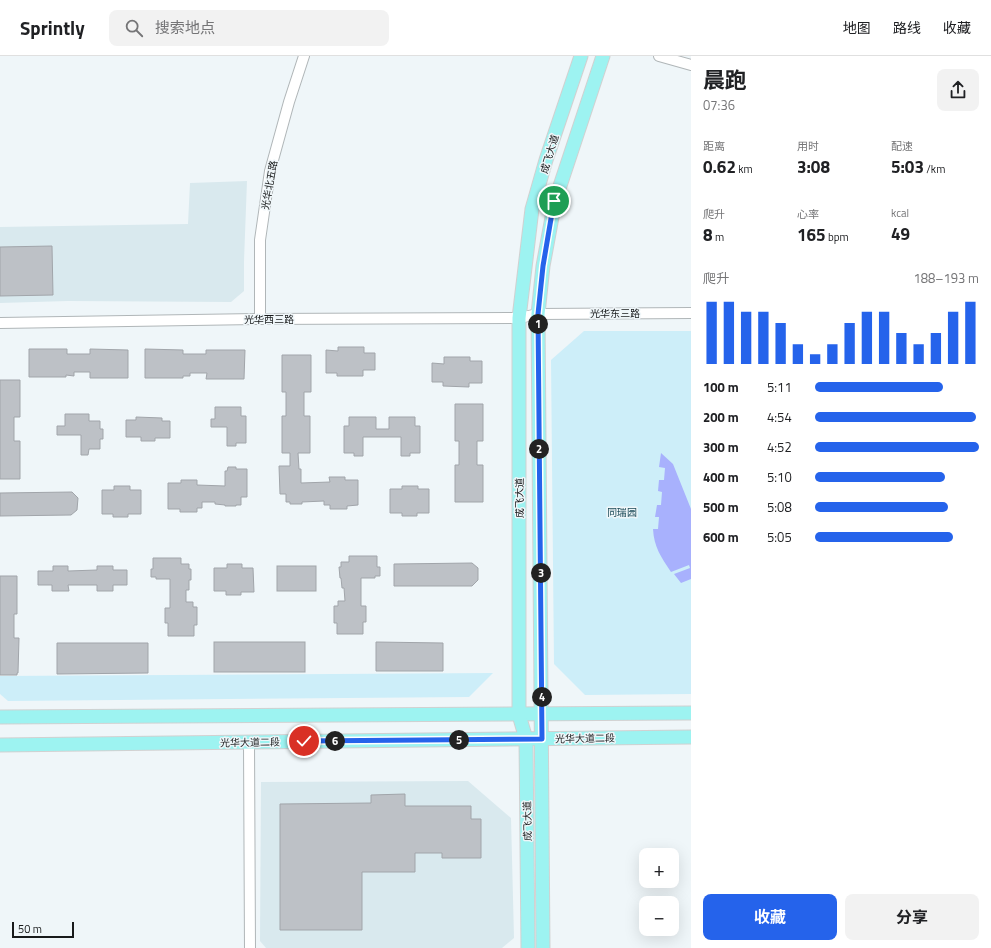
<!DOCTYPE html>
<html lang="zh">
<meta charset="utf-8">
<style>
:root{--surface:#fff;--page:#f2f2f2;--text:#202124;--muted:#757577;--line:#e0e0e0;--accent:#2563eb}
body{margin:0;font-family:"Titillium Web","Noto Sans SC",sans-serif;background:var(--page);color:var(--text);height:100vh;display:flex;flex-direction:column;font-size:15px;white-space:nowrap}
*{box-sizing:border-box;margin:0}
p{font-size:13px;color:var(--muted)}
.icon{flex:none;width:22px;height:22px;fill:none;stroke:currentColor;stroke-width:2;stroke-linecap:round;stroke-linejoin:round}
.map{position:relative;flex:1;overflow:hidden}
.side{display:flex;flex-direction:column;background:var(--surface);width:300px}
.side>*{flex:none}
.controls{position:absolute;left:639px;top:792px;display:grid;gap:8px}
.controls a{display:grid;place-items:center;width:40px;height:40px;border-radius:8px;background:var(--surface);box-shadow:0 4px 16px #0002;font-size:20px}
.scale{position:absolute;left:12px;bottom:10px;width:62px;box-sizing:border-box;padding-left:4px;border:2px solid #181a1b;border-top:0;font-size:11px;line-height:14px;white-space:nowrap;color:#181a1b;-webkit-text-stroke:3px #eff6f9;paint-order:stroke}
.pin{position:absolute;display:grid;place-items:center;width:34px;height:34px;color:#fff;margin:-17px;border:2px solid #fff;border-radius:50%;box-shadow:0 1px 4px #0007}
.km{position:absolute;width:20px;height:20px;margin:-10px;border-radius:50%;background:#222;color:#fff;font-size:11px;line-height:20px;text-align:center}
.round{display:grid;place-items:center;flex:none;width:42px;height:42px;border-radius:8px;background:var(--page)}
.headline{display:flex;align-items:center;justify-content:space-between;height:68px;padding:0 12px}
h1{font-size:22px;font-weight:700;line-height:30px}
.metrics{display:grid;grid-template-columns:repeat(3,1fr);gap:6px;height:68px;padding:4px 12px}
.metrics div{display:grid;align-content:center}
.metrics b{font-size:17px;font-weight:700}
.metrics small{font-size:11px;font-weight:400}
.metrics p{font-size:11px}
.chart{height:112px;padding:8px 12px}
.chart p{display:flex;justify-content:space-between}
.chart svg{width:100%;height:72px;margin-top:4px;stroke:var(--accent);stroke-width:6}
.cta{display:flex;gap:8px;margin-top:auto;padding:8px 12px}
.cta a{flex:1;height:46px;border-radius:8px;background:var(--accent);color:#fff;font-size:16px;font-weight:700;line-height:46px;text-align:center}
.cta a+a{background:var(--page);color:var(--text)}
ul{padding:0 12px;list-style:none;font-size:13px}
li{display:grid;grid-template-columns:64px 48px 1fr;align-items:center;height:30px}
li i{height:10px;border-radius:5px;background:var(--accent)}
header{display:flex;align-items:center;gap:24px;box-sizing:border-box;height:56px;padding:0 20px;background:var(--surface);border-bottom:1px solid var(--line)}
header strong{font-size:19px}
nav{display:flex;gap:22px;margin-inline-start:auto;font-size:14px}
.search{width:280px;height:36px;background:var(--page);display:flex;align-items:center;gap:10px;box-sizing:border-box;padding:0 14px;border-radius:8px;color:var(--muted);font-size:15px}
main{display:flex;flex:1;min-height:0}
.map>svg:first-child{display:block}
.built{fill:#d9e9ee}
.green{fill:#cdeef9}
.water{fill:#a8b1fd}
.building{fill:#bdc1c6;stroke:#a1a5aa}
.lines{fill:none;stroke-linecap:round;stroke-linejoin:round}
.minor-casing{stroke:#b0b6b8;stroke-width:12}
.major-casing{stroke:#d1d1d1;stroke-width:15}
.minor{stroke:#fff;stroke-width:10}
.major{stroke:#9df3f1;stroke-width:13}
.route-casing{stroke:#fff;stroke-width:8}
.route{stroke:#2563eb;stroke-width:5}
.labels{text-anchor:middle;stroke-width:3;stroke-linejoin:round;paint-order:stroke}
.street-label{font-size:10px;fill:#181a1b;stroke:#eff6f9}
.park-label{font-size:10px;fill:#194856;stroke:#eff6f9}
</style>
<header>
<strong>Sprintly</strong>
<div class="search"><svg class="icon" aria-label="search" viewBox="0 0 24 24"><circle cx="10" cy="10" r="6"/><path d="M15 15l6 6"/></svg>搜索地点</div>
<nav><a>地图</a><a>路线</a><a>收藏</a></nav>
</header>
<main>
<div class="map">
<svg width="691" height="892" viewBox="0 0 691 892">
<rect width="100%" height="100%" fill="#eff6f9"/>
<g class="built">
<polygon points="247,125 244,205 244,235 231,246 68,245 0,247 0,171 188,168 190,127"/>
<polygon points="468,725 511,762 514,882 502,892 266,892 260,885 261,726"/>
</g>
<g class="green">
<polygon points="584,275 691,275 691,638 585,639 554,608 551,304"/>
<polygon points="493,617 469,641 8,645 0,638 0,620"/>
</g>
<path class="water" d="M661 397 673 408 691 453V523L681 527 674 518 690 512 689 509 671 516C661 501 654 491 653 473H658L659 461H655L657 449H661L662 436 658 435 659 424H664L665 412 659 411Z"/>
<g class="building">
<polygon points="52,190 53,239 0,240 0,191"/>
<polygon points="338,291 364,291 364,297 375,297 375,314 363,314 363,320 337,320 337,317 326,317 326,294 338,295"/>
<polygon points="29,293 67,293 67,298 90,298 90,293 128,294 128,322 90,322 90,316 74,316 74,320 66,319 66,321 29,321"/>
<polygon points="145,293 183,294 183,298 206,298 206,294 245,294 244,323 206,323 207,317 190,317 190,320 183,320 183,322 145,322"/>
<polygon points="282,299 311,299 311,336 304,336 304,360 310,360 310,397 298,397 299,413 301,413 301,427 330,426 329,421 345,421 345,424 358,424 358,449 347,450 347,453 330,453 330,449 324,449 324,445 302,446 302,448 290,448 290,446 286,446 286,438 280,438 279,410 290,410 290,397 282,397 282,360 286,360 286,336 282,336"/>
<polygon points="444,301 470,301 470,305 482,305 482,327 469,327 469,331 443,330 443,326 432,326 432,307 444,308"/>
<polygon points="0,324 20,324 20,361 14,361 14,385 20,385 20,423 0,423"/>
<polygon points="455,348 483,348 483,385 477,385 477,409 483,409 483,446 455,446 455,409 459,409 459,385 455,385"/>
<polygon points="215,351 241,351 241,360 246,360 246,387 236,387 236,390 227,390 227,371 211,371 211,363 215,363"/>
<polygon points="65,358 89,358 89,365 100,365 100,373 103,373 103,383 100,383 100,393 89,393 88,399 81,399 81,379 57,379 57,370 65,370"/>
<polygon points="136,361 162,362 162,365 170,365 170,382 155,382 155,385 141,385 141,381 126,381 126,364 136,364"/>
<polygon points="349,361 376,361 376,373 389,373 389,361 415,361 415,370 420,370 420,397 410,397 410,400 401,400 401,381 363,381 363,400 354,400 354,397 344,397 344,370 349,370"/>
<polygon points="228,411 236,411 236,413 247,413 247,441 241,441 241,449 236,449 236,450 225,450 225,449 215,448 215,446 202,446 202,452 197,452 197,456 180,456 180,453 168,453 168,427 181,427 181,424 197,424 197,429 225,430 225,415 227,415"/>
<polygon points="114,430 130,430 130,434 141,434 141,458 128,458 128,461 113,461 113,458 102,458 102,434 114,434"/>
<polygon points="402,430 418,430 418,433 429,433 429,457 417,457 417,460 402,460 402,457 390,457 390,433 402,433"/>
<polygon points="72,436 78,442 77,454 71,459 0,460 0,437"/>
<polygon points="349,500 377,500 377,511 380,511 380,520 375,520 375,522 361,522 361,550 366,550 366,566 363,566 363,578 337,578 337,567 334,567 334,550 338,550 338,545 345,545 344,532 342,532 341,522 340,522 339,511 341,511 341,506 349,506"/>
<polygon points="153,502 181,502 181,508 189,508 189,513 191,513 191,524 189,524 189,534 186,534 186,546 193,546 193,551 197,551 197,569 194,569 194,580 168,580 168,567 165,567 165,552 170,552 170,523 156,523 156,521 151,521 151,513 153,513"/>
<polygon points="472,507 478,512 478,524 472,530 394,530 394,508"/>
<polygon points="227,508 242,508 242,512 253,512 254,536 241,536 241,539 226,539 226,535 214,535 214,512 227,512"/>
<polygon points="53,510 68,510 68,515 97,514 97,510 113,510 113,514 127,514 127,529 113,529 113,535 97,535 97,529 68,529 69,535 52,535 52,529 38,529 38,515 53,515"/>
<rect x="277" y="510" width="39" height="25"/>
<polygon points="0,520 17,520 17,558 14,558 14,582 19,582 18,617 17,617 17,619 0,619"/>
<rect x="214" y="586" width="91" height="30"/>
<polygon points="376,586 443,587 443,615 376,615"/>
<polygon points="57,587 148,587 148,617 57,618"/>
<polygon points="405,738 405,750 471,750 471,763 481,763 481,802 442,802 442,797 415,797 415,816 362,816 362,874 280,874 280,748 371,747 371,739"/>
</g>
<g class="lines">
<g class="minor-casing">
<g id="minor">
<polyline points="659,0 691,9"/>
<polyline points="260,263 260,184 270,115 289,46 304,0"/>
<polyline points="0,267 260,263 519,262 538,258 691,257"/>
<polyline points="249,686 250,892"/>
</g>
</g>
<g class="major-casing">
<g id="major">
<polyline points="0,661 691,657"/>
<polyline points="0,689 691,681"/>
<polyline points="528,892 526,683 519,659 519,262 532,153 546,104 581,0"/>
<polyline points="543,892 538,258 543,210 555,145 603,0"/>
</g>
</g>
<use href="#minor" class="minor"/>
<use href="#major" class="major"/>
</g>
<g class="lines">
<g class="route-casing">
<polyline id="route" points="304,685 542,683 538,258 543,210 554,145"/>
</g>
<use href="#route" class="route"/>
</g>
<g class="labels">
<g class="street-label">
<text transform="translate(549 98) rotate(-73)" y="4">成飞大道</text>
<text transform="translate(269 129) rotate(-80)" y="4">光华北五路</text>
<text x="615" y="261">光华东三路</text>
<text x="269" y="267">光华西三路</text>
<text transform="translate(519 442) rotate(-90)" y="4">成飞大道</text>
<text transform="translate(585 682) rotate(-1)" y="4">光华大道二段</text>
<text transform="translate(250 686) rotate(-1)" y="4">光华大道二段</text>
<text transform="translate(527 765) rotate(-91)" y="4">成飞大道</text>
</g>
<g class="park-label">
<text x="622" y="460">同瑞园</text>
</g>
</g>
</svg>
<div class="controls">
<a>+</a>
<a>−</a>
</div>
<div class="scale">50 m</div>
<div class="pin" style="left:554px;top:145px;background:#1e9e55"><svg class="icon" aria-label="arrive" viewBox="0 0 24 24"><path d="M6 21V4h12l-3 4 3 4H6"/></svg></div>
<div class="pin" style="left:304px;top:685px;background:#d93025"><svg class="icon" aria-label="check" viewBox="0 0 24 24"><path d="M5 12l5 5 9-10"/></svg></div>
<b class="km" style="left:538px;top:268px">1</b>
<b class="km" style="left:539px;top:393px">2</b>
<b class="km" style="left:541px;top:517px">3</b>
<b class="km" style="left:542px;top:641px">4</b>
<b class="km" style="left:459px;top:684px">5</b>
<b class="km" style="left:335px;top:685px">6</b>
</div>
<section class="side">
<div class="headline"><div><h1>晨跑</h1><p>07:36</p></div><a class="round"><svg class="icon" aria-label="share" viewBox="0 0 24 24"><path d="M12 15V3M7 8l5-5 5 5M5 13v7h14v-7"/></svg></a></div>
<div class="metrics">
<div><p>距离</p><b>0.62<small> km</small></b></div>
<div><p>用时</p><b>3:08</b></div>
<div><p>配速</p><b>5:03<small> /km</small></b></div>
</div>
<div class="metrics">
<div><p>爬升</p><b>8<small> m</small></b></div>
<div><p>心率</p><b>165<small> bpm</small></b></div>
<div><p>kcal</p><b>49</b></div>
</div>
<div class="chart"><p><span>爬升</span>188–193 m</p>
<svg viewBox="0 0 160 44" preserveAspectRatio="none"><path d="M5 44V6M15 44V6M25 44V12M35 44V12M45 44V19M55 44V32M65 44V38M75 44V32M85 44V19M95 44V12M105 44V12M115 44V25M125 44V32M135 44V25M145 44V12M155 44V6"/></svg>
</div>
<ul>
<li><b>100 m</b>5:11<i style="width:78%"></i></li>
<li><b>200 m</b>4:54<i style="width:98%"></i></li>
<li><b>300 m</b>4:52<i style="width:100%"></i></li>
<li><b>400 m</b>5:10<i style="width:79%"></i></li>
<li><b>500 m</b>5:08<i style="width:81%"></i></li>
<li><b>600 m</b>5:05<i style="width:84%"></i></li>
</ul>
<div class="cta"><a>收藏</a><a>分享</a></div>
</section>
</main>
